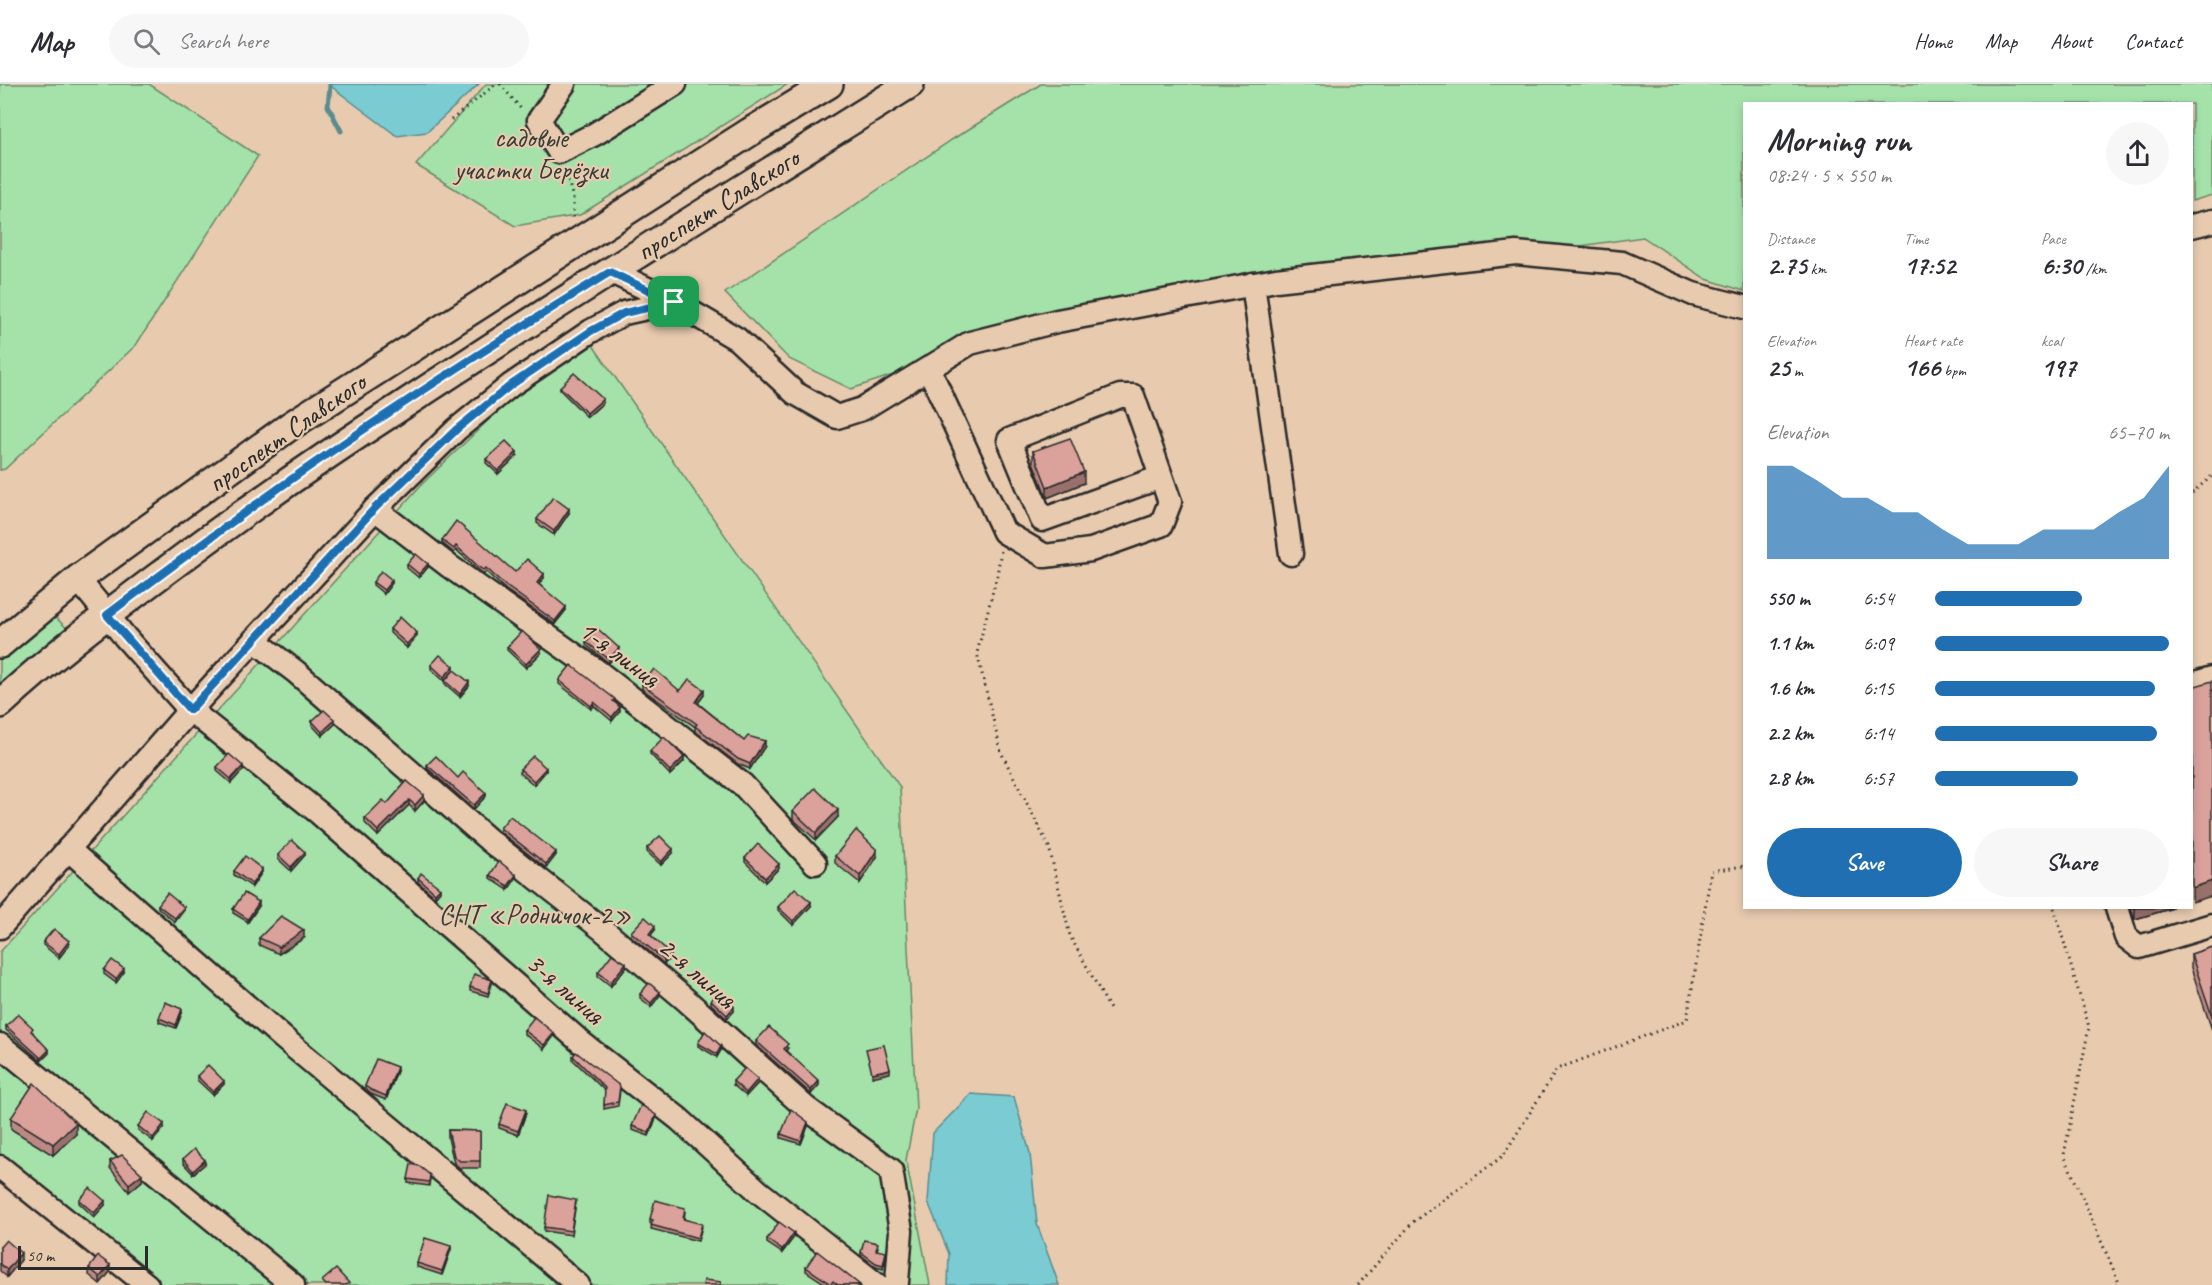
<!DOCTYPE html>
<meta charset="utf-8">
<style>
:root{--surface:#fff;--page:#f7f7f7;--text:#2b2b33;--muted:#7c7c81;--line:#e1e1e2;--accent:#1f6fb2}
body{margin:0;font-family:Caveat,sans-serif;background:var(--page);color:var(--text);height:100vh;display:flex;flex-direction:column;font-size:22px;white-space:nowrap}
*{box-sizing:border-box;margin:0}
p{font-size:20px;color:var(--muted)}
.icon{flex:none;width:33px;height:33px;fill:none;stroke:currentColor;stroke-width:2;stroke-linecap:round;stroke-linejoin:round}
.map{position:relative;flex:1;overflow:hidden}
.side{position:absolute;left:1743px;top:18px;width:450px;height:807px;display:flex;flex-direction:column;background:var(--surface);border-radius:0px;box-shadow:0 3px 9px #0003}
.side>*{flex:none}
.scale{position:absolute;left:18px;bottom:15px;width:130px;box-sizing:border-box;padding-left:6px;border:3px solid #2b2b2b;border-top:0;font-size:16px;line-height:21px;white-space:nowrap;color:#2b2b2b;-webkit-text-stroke:4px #e8cbaf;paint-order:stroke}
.pin{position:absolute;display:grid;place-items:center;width:51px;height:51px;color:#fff;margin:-26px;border-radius:12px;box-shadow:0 3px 9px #0006}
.round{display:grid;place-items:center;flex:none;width:63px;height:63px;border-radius:32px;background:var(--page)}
.summary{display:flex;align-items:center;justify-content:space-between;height:102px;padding:0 24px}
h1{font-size:33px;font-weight:700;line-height:45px}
.metrics{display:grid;grid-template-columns:repeat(3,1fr);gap:9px;height:102px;padding:6px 24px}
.metrics div{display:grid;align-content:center}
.metrics b{font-size:26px;font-weight:700}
.metrics small{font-size:16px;font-weight:400}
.metrics p{font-size:16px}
.chart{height:168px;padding:12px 24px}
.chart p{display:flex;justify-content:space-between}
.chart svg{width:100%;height:108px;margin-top:6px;fill:var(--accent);opacity:.7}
.cta{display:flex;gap:12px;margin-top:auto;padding:12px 24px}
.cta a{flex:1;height:69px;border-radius:36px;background:var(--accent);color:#fff;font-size:24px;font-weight:700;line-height:69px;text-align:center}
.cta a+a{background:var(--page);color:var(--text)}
ul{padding:0 24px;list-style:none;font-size:20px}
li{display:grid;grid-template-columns:96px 72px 1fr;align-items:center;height:45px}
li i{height:15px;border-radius:8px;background:var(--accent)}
header{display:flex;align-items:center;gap:36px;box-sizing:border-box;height:84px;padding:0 30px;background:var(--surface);border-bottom:2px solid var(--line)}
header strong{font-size:28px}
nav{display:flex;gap:33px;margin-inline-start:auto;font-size:21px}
.search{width:420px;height:54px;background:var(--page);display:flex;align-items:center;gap:15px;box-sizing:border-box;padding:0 21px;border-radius:33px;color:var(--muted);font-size:22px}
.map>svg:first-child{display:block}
.green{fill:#a4e2a9;stroke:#68866a;stroke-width:1.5}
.water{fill:#7acbd2;stroke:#5a8b8f;stroke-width:1.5}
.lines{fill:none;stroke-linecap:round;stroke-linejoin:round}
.stream{stroke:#5a8b8f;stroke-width:5}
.minor-casing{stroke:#2b2b2b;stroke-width:27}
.major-casing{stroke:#2b2b2b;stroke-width:32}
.path{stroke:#2b2b2b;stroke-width:3;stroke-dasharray:1.5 4.5;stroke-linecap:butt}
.minor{stroke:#e8cbaf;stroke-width:22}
.major{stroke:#e8cbaf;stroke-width:27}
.wall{fill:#bc8a85;stroke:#2b2b2b;stroke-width:1.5}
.shaded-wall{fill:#99716c;stroke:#2b2b2b;stroke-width:1.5}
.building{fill:#dba19b;stroke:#2b2b2b;stroke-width:1.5}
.route-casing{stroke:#fff;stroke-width:12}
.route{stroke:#1f6fb2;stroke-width:8}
.labels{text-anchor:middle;stroke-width:4.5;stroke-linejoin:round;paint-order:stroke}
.park-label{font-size:28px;fill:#373d38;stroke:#e8cbaf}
.street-label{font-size:28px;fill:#2b2b2b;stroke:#e8cbaf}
</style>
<header>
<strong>Map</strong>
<div class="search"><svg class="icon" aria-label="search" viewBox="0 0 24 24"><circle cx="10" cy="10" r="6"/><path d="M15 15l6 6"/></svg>Search here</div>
<nav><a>Home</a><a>Map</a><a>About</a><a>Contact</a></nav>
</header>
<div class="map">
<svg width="2212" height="1201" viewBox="0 0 2212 1201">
<rect width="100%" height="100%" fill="#e8cbaf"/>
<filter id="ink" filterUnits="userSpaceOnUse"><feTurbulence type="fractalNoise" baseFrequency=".0167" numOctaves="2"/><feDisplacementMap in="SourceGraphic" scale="12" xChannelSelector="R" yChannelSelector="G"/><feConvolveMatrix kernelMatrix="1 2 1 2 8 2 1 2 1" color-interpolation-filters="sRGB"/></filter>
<g filter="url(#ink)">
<g class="green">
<polygon points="0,0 149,0 258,72 136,261 5,385 0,386"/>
<polygon points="486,0 788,0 580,131 515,142 416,81"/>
<polygon points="1041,0 2212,0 2212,111 2192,117 2192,20 1744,20 1744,207 1706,195 1643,153 1580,162 1389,176 1152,213 914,284 851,305 789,275 725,209 953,55"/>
<polygon points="592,260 900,703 916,1025 906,1076 930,1201 146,1201 0,1084 0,868 421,401 533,293"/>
<polygon points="55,533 72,549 0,608 0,576"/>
</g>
<g class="water">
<polygon points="328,0 479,0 427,48 397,52"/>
<polygon points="971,1010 1014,1013 1030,1069 1037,1140 1059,1201 948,1201 949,1170 928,1118 933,1049"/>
</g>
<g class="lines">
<polyline class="stream" points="330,2 328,22 341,47"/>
<g class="minor-casing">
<g id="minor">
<polyline points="564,0 539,36 559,68 595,50 675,0"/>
<polyline points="2192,142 2212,137"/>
<polyline points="610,187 674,218 737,255 795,309 837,333 862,325 970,259 1057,237 1276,196 1516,169 1622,179 1693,210 1744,223"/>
<polyline points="1253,200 1291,470"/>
<polyline points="929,285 1004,448 1045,472 1091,466 1161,441 1170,418 1133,312 1120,312 1009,356 1042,436 1161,393"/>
<polyline points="375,425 449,482 597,587 743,701 815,779"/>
<polyline points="78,495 125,553 190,626 319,729 583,960 679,1035 758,1107 877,1201"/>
<polyline points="254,556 296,588 490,757 602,845 686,916 806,1024 891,1086 901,1147 897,1198 893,1201"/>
<polyline points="2192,600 2212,594"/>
<polyline points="68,765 282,953 578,1201"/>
<polyline points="2117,824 2126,853 2139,863 2212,841"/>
<polyline points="0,843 190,626 375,425 457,345 511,301 591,247 624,229 674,218"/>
<polyline points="0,961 293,1201"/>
<polyline points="0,1083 147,1201"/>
</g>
</g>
<g class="major-casing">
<g id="major">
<polyline points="0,560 78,495 290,342 750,48 829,0"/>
<path d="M0 620C51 573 105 532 160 491 238 432 318 376 400 323 568 212 739 107 910 0"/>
</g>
</g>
<g class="path">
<polyline points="500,0 522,26"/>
<polyline points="451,36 496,0"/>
<polyline points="565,85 573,114 573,135"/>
<polyline points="2192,409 2212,392"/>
<polyline points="1001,467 997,491 977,569 1001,668 1049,763 1070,852 1110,925"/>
<polyline points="2054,824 2089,943 2064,1071 2120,1201"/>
<polyline points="1358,1201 1413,1138 1503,1072 1557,985 1687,936 1711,787 1744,782"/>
</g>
<use href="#minor" class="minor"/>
<use href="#major" class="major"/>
</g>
<g class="wall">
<polygon points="560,303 603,319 587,333 560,306"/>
<polygon points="1033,367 1084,399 1047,414 1033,378"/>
<polygon points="517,372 498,390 486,379 486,375"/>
<polygon points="569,429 554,451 537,439 537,435"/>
<polygon points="442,456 515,488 544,494 539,500 566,526 555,540 506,506 486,488 484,490 480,487 456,466 454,469 442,459"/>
<polygon points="407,480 428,483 419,494 407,484"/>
<polygon points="373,498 392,499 384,510 373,501"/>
<polygon points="390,545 417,552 407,564 390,549"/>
<polygon points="586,558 619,567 609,579 586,561"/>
<polygon points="507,563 541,569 526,584 507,566"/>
<polygon points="431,581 454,586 444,597 431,585"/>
<polygon points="559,596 615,619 620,627 612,637 594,622 591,625 559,600"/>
<polygon points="445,597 469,602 460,613 445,600"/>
<polygon points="642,600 704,611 698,619 744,657 765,662 750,685 738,680 695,647 695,643 642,605"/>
<polygon points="312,637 335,640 322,652 312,641"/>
<polygon points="650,667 684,677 670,691 650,670"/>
<polygon points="427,681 458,694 486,712 474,725 427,684"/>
<polygon points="217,683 243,686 231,699 217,687"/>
<polygon points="520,685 546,687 534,701 520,689"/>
<polygon points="407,697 424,717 415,727 409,721 378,752 365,739 365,734 387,720"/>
<polygon points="793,727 838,733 816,756 793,735"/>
<polygon points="500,744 556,771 546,784 500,748"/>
<polygon points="647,764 673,769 661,781 647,768"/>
<polygon points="278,771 305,771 291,787 278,775"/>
<polygon points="835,772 877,773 860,799 835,779"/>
<polygon points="745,774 779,784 765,798 745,778"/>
<polygon points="234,787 262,788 252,803 234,791"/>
<polygon points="490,791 516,794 508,806 490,794"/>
<polygon points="418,794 440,807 435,813 418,798"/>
<polygon points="158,821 184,826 175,838 158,824"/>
<polygon points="259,822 248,838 233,829 233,825"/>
<polygon points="811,822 793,841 778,826 778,823"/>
<polygon points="2131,824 2173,824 2135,835"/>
<polygon points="655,846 651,851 671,874 664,880 631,852 631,848"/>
<polygon points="259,854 304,854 279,870 259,861"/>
<polygon points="43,858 69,861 59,874 43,861"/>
<polygon points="2212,863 2212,946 2191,884 2191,870"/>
<polygon points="626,883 611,902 598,892 598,888"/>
<polygon points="104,886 124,888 116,899 104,890"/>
<polygon points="492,900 488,912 470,907 470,903"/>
<polygon points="640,910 660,911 651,923 640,914"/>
<polygon points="711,916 734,927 727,935 711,920"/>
<polygon points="182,929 176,944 159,938 159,934"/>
<polygon points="6,942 33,948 33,949 49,969 41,977 6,946"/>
<polygon points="524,946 554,952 544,965 524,950"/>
<polygon points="756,957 788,964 786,967 819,1001 811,1010 756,961"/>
<polygon points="698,959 721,966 717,973 698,962"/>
<polygon points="573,972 620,1006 618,1022 604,1025 605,1007 573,976"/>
<polygon points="397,987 386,1016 371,1010 365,1005 365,1002"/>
<polygon points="197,992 224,1000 213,1011 197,996"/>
<polygon points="733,997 758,999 746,1012 733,1001"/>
<polygon points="526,1029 518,1051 499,1044 499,1040"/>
<polygon points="11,1034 76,1050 53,1071 11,1045"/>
<polygon points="656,1034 649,1052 632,1046 632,1042"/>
<polygon points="138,1042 164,1044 153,1057 138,1046"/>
<polygon points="808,1042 801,1060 781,1054 781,1050"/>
<polygon points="448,1046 480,1047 480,1084 460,1084 454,1079 448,1054"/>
<polygon points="183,1075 205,1080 193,1090 183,1079"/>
<polygon points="110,1077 142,1097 129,1108 110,1084"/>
<polygon points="408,1095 430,1095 429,1102 408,1099"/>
<polygon points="79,1116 105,1121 94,1133 79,1119"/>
<polygon points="576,1119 571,1151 544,1147 544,1143"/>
<polygon points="685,1128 684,1135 702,1143 698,1157 651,1145 652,1139 650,1139 650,1135"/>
<polygon points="794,1153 782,1169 767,1159 767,1155"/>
<polygon points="0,1163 21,1176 7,1193 0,1187"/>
<polygon points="878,1163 877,1166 886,1172 883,1185 876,1183 861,1171 861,1168"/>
<polygon points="451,1165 442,1191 417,1183 417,1179"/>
<polygon points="806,1183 860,1201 827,1201 806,1187"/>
<polygon points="89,1184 110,1188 100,1200 89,1191"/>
</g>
<g class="shaded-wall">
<polygon points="603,315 603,319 587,333 587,329"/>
<polygon points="517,368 517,372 498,390 498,387"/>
<polygon points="1084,388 1084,399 1047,414 1047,403"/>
<polygon points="569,425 569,429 554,451 554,447"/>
<polygon points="428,480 428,483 419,494 419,490"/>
<polygon points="544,490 544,494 537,502 537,499"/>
<polygon points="392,496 392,499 384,510 384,506"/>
<polygon points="566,523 566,526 555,540 555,537"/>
<polygon points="417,549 417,552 407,564 407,560"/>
<polygon points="619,564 619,567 609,579 609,575"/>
<polygon points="541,565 541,569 526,584 526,580"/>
<polygon points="454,582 454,586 444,597 444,593"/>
<polygon points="469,598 469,602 460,613 460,610"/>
<polygon points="704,606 704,611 696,622 696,618"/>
<polygon points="594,618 594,622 591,625 591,622"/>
<polygon points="620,623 620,627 612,637 612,633"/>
<polygon points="335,636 335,640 322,652 322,648"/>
<polygon points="765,657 765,662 750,685 750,680"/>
<polygon points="684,673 684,677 670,691 670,687"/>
<polygon points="243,682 243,686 231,699 231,695"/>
<polygon points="546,684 546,687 534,701 534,697"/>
<polygon points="486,709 486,712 474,725 474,721"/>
<polygon points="424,711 424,717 415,727 415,721"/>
<polygon points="409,716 409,721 378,752 378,747"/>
<polygon points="838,726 838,733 816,756 816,749"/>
<polygon points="673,765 673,769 661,781 661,778"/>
<polygon points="877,766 877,773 860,799 860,792"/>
<polygon points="305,768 305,771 291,787 291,783"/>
<polygon points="556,768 556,771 546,784 546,780"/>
<polygon points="779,780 779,784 765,798 765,794"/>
<polygon points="262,785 262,788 252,803 252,800"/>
<polygon points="516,791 516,794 508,806 508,802"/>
<polygon points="2212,797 2212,812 2192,818 2192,804"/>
<polygon points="440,804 440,807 435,813 435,809"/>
<polygon points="259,818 259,822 248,838 248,835"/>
<polygon points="811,818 811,822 793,841 793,837"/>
<polygon points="184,823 184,826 175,838 175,834"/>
<polygon points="2135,824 2173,824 2135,835"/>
<polygon points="655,842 655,846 649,853 649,850"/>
<polygon points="304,846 304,854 279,870 279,863"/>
<polygon points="69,857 69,861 59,874 59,870"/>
<polygon points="671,870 671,874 664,880 664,876"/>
<polygon points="626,879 626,883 611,902 611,898"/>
<polygon points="124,885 124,888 116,899 116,895"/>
<polygon points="660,908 660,911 651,923 651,919"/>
<polygon points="734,923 734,927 727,935 727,931"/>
<polygon points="182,925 182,929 176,944 176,941"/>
<polygon points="554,949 554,952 544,965 544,961"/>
<polygon points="721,962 721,966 717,973 717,970"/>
<polygon points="49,966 49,969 41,977 41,974"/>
<polygon points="397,983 397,987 386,1016 386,1012"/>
<polygon points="890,985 890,989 872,993 872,989"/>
<polygon points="758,995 758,999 746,1012 746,1009"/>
<polygon points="224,997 224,1000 213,1011 213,1008"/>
<polygon points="819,997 819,1001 811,1010 811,1006"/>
<polygon points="526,1026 526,1029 518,1051 518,1047"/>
<polygon points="656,1031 656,1034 649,1052 649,1048"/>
<polygon points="808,1038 808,1042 801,1060 801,1057"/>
<polygon points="76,1039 76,1050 53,1071 53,1060"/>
<polygon points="164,1040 164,1044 153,1057 153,1054"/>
<polygon points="205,1076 205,1080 193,1090 193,1087"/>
<polygon points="142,1090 142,1097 129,1108 129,1100"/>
<polygon points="105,1117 105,1121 94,1133 94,1129"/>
<polygon points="794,1149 794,1153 782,1169 782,1166"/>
<polygon points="451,1162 451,1165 442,1191 442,1187"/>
<polygon points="21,1169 21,1176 7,1193 7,1186"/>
<polygon points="110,1181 110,1188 100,1200 100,1193"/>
</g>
<g class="building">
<polygon points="574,289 603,315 587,329 560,303"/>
<polygon points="1070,354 1084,388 1047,403 1033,367"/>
<polygon points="506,357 517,368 498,387 486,375"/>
<polygon points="553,413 569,425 554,447 537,435"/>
<polygon points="456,437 515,488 527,475 544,490 537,499 566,523 555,537 506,502 486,484 484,486 480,484 456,462 454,465 442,456"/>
<polygon points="416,470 428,480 419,490 407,480"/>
<polygon points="381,487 392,496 384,506 373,498"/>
<polygon points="400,533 417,549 407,560 390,545"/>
<polygon points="598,545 619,564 609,575 586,558"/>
<polygon points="522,547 541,565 526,580 507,563"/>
<polygon points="440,571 454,582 444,593 431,581"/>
<polygon points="571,581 615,615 613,617 620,623 612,633 594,618 591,622 559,596"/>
<polygon points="654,585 680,607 689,595 704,606 696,618 744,657 748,652 765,657 750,680 738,675 695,642 697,640 642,600"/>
<polygon points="454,586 469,598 460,610 445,597"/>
<polygon points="2212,597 2212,797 2192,804 2192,603"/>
<polygon points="324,626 335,636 322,648 312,637"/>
<polygon points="664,653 684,673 670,687 650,667"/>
<polygon points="229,670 243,682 231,695 217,683"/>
<polygon points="436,672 458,694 463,688 486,709 474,721 427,681"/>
<polygon points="533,672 546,684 534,697 520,685"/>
<polygon points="407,697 424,711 415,721 409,716 378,747 365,734 383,716 387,720"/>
<polygon points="815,704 838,726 816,749 793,727"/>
<polygon points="510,732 556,768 546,780 500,744"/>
<polygon points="856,746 877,766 860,792 835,772"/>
<polygon points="660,752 673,765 661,778 647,764"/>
<polygon points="292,756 305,768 291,783 278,771"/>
<polygon points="758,760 779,780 765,794 745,774"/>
<polygon points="245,772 262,785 252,800 234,787"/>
<polygon points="499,777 516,791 508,802 490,791"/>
<polygon points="421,789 440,804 435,809 418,794"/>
<polygon points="795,804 811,818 793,837 778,823"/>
<polygon points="167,809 184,823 175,834 158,821"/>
<polygon points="244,809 259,818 248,835 233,825"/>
<polygon points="281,832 304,846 279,863 259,854"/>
<polygon points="645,833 655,842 649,850 671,870 664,876 631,848"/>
<polygon points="54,845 69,857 59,870 43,858"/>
<polygon points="2212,863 2212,932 2191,870"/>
<polygon points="612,870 626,879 611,898 598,888"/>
<polygon points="112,876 124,885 116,895 104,886"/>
<polygon points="474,890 492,896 488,909 470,903"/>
<polygon points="649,899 660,908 651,919 640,910"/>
<polygon points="718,909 734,923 727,931 711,916"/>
<polygon points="165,918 182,925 176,941 159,934"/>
<polygon points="18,930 33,944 31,947 49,966 41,974 6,942"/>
<polygon points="534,933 554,949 544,961 524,946"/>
<polygon points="769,943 788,960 784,965 819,997 811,1006 756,957"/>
<polygon points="705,947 721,962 717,970 698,959"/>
<polygon points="884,961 890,985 872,989 866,965"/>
<polygon points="576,968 620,1002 618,1018 604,1021 605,1004 573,972"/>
<polygon points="376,975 397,983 386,1012 371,1006 365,1002"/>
<polygon points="208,981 224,997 213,1008 197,992"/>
<polygon points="745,984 758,995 746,1009 733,997"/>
<polygon points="34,999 76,1039 53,1060 11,1034"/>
<polygon points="507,1019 526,1026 518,1047 499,1040"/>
<polygon points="641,1021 656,1031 649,1048 632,1042"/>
<polygon points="791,1025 808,1038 801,1057 781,1050"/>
<polygon points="148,1028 164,1040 153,1054 138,1042"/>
<polygon points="448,1046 480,1047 480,1077 460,1077 454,1072"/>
<polygon points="194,1065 205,1076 193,1087 183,1075"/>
<polygon points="122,1071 142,1090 129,1100 110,1077"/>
<polygon points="411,1080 419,1082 430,1091 429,1098 408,1095"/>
<polygon points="90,1104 105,1117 94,1129 79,1116"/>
<polygon points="549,1111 576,1116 571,1147 544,1143"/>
<polygon points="655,1116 685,1124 683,1135 702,1140 698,1154 651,1141 653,1136 650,1135"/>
<polygon points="779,1138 794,1149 782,1166 767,1155"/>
<polygon points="425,1154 451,1162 442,1187 417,1179"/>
<polygon points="6,1156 21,1169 7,1186 0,1180 0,1163"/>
<polygon points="864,1156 878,1159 876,1166 886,1168 883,1181 876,1179 861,1168"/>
<polygon points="817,1167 860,1201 838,1201 833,1197 831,1200 806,1183"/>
<polygon points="98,1172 110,1181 100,1193 89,1184"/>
<polygon points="336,1185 349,1199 346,1201 326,1201 322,1197"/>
<polygon points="704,1196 721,1198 721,1201 703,1201"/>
</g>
</g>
<g class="lines" filter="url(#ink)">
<g class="route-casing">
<path id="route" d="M610 188 674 218 624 229 591 247 511 301 457 345 375 424 190 626 107 531C176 479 245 427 316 378 412 312 511 249 610 188Z"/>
</g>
<use href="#route" class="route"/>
</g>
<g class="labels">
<g class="park-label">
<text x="531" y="63">садовые<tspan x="531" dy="32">участки Берёзки</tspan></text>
<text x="535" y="840">СНТ «Родничок-2»</text>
</g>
<g class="street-label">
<text transform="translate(717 120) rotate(-32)" y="10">проспект Славского</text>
<text transform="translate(286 348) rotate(-35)" y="10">проспект Славского</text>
<text transform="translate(620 569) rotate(37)" y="10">1-я линия</text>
<text transform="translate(698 888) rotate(41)" y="10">2-я линия</text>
<text transform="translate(566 904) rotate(41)" y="10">3-я линия</text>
</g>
</g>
</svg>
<div class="scale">50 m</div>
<div class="pin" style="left:674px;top:218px;background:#1e9e55"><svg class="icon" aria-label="arrive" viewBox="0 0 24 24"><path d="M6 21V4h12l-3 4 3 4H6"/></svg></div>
<section class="side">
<div class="summary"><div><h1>Morning run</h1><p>08:24 · 5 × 550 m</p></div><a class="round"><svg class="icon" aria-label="share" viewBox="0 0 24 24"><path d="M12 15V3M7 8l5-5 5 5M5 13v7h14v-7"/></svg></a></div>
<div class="metrics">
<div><p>Distance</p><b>2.75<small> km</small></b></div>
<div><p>Time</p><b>17:52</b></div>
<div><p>Pace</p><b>6:30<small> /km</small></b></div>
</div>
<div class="metrics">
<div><p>Elevation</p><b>25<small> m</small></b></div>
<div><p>Heart rate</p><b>166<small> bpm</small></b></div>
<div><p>kcal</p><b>197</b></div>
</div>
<div class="chart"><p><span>Elevation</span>65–70 m</p>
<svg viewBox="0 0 160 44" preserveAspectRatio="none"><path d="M0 44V6L10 6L20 12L30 19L40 19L50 25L60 25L70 32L80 38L90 38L100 38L110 32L120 32L130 32L140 25L150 19L160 6V44z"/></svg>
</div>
<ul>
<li><b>550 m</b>6:54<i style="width:63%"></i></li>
<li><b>1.1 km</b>6:09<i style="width:100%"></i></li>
<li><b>1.6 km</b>6:15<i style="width:94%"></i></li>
<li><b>2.2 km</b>6:14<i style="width:95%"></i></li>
<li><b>2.8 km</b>6:57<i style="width:61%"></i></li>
</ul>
<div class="cta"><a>Save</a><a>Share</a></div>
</section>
</div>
